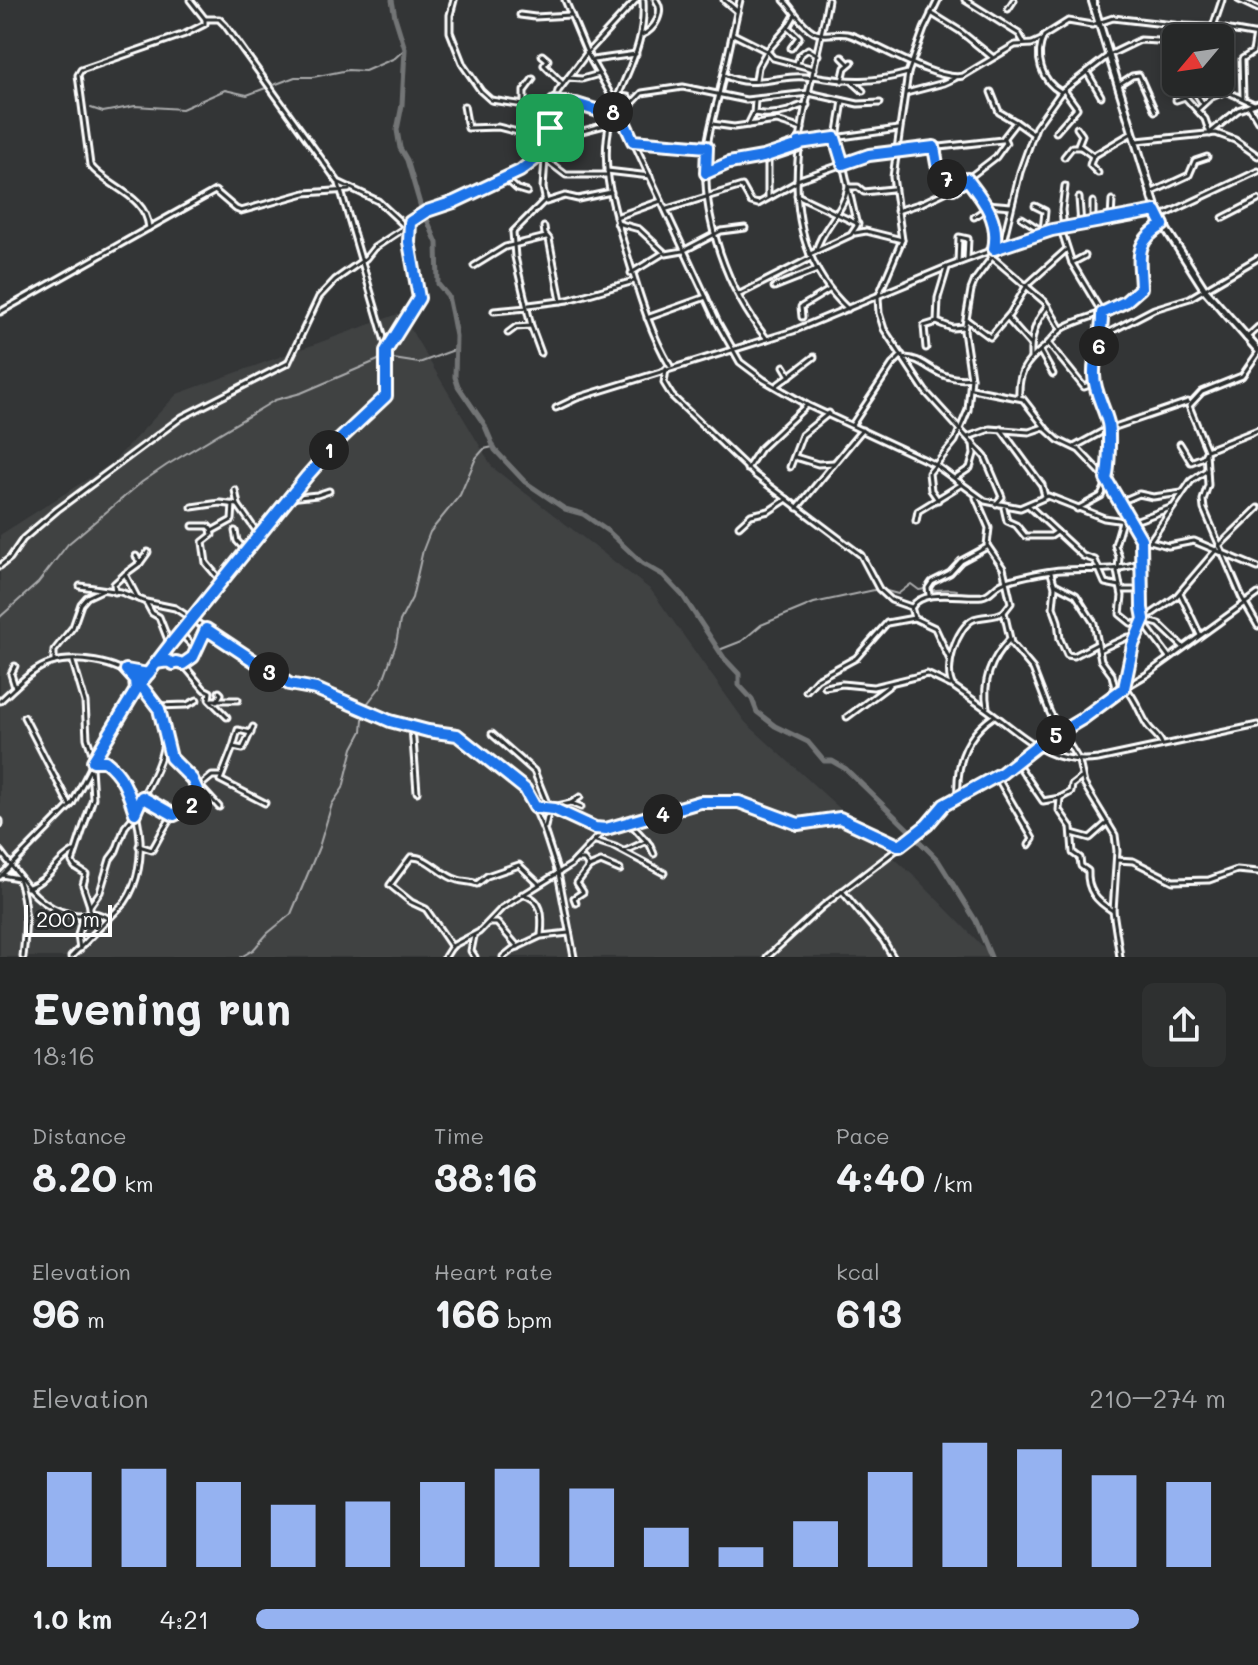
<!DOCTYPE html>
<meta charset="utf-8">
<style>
:root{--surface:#262828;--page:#2e3030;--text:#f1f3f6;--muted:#a4a6a8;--line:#424445;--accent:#95b2f1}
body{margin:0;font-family:Mali,sans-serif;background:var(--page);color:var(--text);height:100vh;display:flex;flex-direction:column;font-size:30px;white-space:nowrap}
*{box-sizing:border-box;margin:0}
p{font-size:26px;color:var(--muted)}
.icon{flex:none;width:44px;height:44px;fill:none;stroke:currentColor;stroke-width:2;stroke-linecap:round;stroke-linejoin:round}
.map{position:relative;height:957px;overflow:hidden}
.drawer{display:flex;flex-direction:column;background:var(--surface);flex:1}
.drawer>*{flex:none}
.needle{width:52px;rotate:241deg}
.fabs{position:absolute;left:1162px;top:24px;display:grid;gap:16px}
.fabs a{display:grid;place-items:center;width:72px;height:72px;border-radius:12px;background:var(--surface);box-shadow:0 4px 12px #0003,0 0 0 2px var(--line);font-size:40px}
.scale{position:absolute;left:24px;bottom:20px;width:88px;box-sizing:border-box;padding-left:8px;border:4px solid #fff;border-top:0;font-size:22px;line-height:28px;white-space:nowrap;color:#fff;-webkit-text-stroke:6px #2a2d2e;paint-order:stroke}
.pin{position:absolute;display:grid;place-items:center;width:68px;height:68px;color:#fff;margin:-34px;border-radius:16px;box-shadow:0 4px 12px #0006}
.km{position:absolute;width:40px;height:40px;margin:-20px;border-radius:50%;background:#222;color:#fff;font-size:22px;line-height:40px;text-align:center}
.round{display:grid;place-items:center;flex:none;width:84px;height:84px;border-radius:12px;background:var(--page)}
.head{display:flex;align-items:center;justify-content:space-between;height:136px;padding:0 32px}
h1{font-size:44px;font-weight:700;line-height:60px}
.figures{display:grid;grid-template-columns:repeat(3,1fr);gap:12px;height:136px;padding:8px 32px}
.figures div{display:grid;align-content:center}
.figures b{font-size:40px;font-weight:700}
.figures small{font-size:22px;font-weight:400}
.figures p{font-size:22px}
.chart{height:224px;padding:16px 32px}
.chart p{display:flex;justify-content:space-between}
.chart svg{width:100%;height:144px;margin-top:8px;stroke:var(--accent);stroke-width:6}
ul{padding:0 32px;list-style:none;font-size:26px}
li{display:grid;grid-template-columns:128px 96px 1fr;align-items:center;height:60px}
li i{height:20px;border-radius:10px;background:var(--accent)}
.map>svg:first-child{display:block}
.built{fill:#404243}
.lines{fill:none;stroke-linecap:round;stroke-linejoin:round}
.stream{stroke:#abacad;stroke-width:2}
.river{stroke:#737576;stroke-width:5}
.minor-casing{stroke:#fff;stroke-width:9}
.tertiary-casing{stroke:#fff;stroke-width:11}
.minor{stroke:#2a2d2e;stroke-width:3}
.tertiary{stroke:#2a2d2e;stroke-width:5}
.route-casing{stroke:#fff;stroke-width:16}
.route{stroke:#1a73e8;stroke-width:10}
</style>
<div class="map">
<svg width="1258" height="957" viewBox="0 0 1258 957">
<rect width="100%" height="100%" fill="#333536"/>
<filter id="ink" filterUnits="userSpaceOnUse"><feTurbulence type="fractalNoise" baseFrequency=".0125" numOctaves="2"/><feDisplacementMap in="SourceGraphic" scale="16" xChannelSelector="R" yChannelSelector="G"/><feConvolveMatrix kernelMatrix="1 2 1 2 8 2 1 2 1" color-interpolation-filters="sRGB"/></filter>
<g filter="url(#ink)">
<polygon class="built" points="401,313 493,468 651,590 745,722 916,878 993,957 0,957 0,535 111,464 177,394"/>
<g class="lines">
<g class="stream">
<polyline points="91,108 103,112 135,106 182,109 225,90 247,95 295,77 313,77 348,70 365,71 395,58 405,49"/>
<polyline points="387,358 419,363 454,350"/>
<polyline points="0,617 38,583 68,544 142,482 167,465 275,400 301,393 383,358"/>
<path d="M719 650 742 641 761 625 814 603 879 589 898 594 911 584 919 590 925 589C933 593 945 587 957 590"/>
<polyline points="241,957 253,950 268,933 291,914 319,847 332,804 343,788 353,748 362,731 364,708 381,686 396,644 400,621 412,598 423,550 430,532 460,495 476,458 484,449 493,447"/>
</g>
<g class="river">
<polyline points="392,0 395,17 405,49 402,105 397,130 400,148 407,160 422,211"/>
<polyline points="425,215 437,243 438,284 448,296 452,315 456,336 455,377 458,386 484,424 495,450 525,482 565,509 583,514 609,532 642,563 663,575 683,596 724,658 739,674 739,685 752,699 757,712 775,726 808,742 824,761 832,761 846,769 913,834"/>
<polyline points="916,838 938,860 976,921 991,957"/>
</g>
<g class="minor-casing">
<g id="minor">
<polyline points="190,0 205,19 219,19 225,25 338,182 378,201 406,227"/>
<polyline points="454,0 450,15 450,32 463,65 481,91 491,100 524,105 530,117 550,128"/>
<polyline points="565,0 587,53 616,104 718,323 740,362 764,380 807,405 934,464 985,501 1020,508 1048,496 1104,518 1132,522 1173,507"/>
<path d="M643 0C646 52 621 76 610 122 600 163 612 202 623 241 637 285 647 327 670 366"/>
<polyline points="724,0 737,11"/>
<path d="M740 0C733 30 727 60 720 90 715 112 707 134 706 156 702 219 727 290 767 339"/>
<path d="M784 0C794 10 801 25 814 32 826 38 839 30 851 35 878 45 937 82 963 76L1015 45 1032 44 1041 40"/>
<path d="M828 0C810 101 759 227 848 309"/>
<polyline points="938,0 924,29 908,73 893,177 902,240 878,297 879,313 884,329 925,391 985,457 1002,497 996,504"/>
<polyline points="965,0 1019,34 1024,43"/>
<polyline points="1239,0 1258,9"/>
<polyline points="1008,9 1014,0"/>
<polyline points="931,13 960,31 992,57"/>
<polyline points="520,15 535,17 571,15"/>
<polyline points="788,27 799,37 791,48"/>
<polyline points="1213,27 1222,0"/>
<polyline points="733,34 767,51 788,27 795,15"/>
<path d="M642 35C655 29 665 12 656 0"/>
<polyline points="1180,38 1182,26 1213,27 1258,35"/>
<polyline points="542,55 548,60 544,65 563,84"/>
<polyline points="842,57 848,63"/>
<polyline points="593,60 636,54"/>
<polyline points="797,63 800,55 808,49 818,55"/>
<polyline points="1087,72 1101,96"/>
<path d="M724 75C753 91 782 72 812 78"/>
<path d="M813 76C849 82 873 83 908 73"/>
<polyline points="568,78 582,79 599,74"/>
<polyline points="756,80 758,67 767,51 773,58 814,69"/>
<polyline points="842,81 845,68 852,62"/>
<polyline points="853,82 863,91"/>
<polyline points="1190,83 1203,104"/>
<polyline points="1118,85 1132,76 1139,75 1155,111"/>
<polyline points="991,92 999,112 1016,122"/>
<path d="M1061 92C1041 81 1034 56 1044 36L1068 21 1092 25 1113 18 1182 26"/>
<polyline points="906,93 944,83 955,78"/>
<polyline points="619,96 628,97 632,102"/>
<polyline points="1243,97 1242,59 1253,52 1256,34"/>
<polyline points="1176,100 1185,97 1205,119 1210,134"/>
<polyline points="554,102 576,104 612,115"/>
<polyline points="524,105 524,91 533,79"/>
<polyline points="464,106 468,128 498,127 526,134"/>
<polyline points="1249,106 1258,121"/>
<polyline points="1197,110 1210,98 1226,91 1254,104"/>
<path d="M754 113C765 115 778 114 788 111 796 108 798 105 807 105"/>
<polyline points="621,115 642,93 683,87 746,100 809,93 858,104 880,103"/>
<polyline points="712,124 734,127 748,125 754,113 755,101"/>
<polyline points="748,125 777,121 802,129"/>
<polyline points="1077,128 1082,135 1078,145 1093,156"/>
<polyline points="1056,132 1077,108 1064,90"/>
<polyline points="1211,132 1238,110 1258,103"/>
<polyline points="520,138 533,130 545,126"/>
<polyline points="552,139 609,124"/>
<polyline points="633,141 707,147"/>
<polyline points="1137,141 1216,133 1235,140 1258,156"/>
<polyline points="799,143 898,129"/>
<polyline points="934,147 937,164 953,188"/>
<polyline points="768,155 768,197"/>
<polyline points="1064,157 1072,147 1080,147"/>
<polyline points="545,159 543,188 546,202 565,196 578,199 611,192"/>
<polyline points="545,159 566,175 607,175"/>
<polyline points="607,171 650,176"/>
<polyline points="707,173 727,164 763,157 799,145"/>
<polyline points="1098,173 1090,165 1093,156 1132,133"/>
<polyline points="506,179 517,189 527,192"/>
<polyline points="967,179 987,204 1011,206"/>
<polyline points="797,180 869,155 1002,140 1016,122 1033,134"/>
<polyline points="339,184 387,348"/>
<polyline points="1150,193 1189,175 1195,161 1207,157"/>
<polyline points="797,195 858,224"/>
<polyline points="1079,198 1081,225"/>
<polyline points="1093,202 1093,222"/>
<polyline points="987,204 996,227 994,249"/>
<polyline points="1035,206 1045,211 1043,231"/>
<polyline points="667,209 742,186 751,202 758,204 797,182"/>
<polyline points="897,211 922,203 958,186 996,157 1006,143 1004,139"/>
<polyline points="616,217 661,201"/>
<polyline points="974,217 987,208"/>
<polyline points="1160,217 1258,171"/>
<polyline points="1022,218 1042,231"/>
<polyline points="1223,218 1258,200"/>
<polyline points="1111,220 1112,200"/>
<polyline points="617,223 639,229 666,254 683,251 721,231 745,228"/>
<polyline points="544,227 545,234 549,239 561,301"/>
<polyline points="149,228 215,191 236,209 241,211 305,193 349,190"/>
<polyline points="1064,228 1062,210 1065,186"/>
<polyline points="1061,229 1072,263 1102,313 1102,336 1095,358 1094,375 1109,428 1109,462 1106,479"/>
<polyline points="855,233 866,231 902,240"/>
<path d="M816 251C822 227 844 212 848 187H858L864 192 892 189"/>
<polyline points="810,254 851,235 857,226 843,164 836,144 843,101"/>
<polyline points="991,256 1045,302 1061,329"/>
<polyline points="958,263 959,237 968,239 967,259"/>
<polyline points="1072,263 1085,256"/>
<polyline points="474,266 505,247 546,237"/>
<polyline points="947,268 938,298 937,322 952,328 964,327"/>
<polyline points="631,273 662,254"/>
<polyline points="774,287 817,270"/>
<polyline points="740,294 811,258"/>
<polyline points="529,305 568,300 634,281"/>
<polyline points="494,311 527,308"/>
<path d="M0 312 149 228C146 194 107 188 90 165L78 75 81 70 185 34 205 24V19"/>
<polyline points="802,317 801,307 829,290"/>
<polyline points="647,318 706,297"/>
<polyline points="1007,318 1030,344"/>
<polyline points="967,320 990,337 1010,314 1027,285 1066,250"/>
<polyline points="508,333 516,327 531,326"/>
<polyline points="1102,336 1154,309 1190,298 1258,258"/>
<polyline points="1246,338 1258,327"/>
<polyline points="1049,344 1084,387 1095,383"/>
<polyline points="926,348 924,326 937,322"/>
<polyline points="1040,351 1053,374"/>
<polyline points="541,353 531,326 515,257 513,232 545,200"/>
<polyline points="1258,353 1242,376 1202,392 1189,406 1207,450 1258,430"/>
<path d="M904 358C926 357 936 383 971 378"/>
<path d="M1031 358C1030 338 1035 321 1048 306"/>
<polyline points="784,366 790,376"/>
<polyline points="666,369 664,383 672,396 755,475 861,555 879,589 891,600 911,607 914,618 935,628 950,660"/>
<polyline points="776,386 814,357"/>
<polyline points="972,389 1023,399 1047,430 1058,440 1079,450 1103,475 1141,539 1144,619 1133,645 1124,687"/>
<path d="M1019 396C1018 373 1025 363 1042 349 1050 343 1056 332 1065 327 1090 314 1123 312 1141 288 1140 257 1133 244 1163 225"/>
<polyline points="556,408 577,398 793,331 947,267 1030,236 1155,212"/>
<polyline points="852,425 892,365 902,355"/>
<polyline points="1001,429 1042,485 1045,496"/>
<polyline points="1109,429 1188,402"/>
<polyline points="968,437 990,429 1029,432 1044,427"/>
<polyline points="1180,444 1191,462 1203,457 1206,452"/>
<polyline points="1074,447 1109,428"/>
<polyline points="1206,452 1208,485 1203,500 1204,509 1242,598 1258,626"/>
<polyline points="795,457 818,464 834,463"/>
<polyline points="790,467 802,435 829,413"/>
<polyline points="747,469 760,449 807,405"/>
<polyline points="955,478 970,468 974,454 973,443"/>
<polyline points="235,490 238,505"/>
<polyline points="289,498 317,495 329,491"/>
<polyline points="976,498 989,528 987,545 1003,568 1011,603 1004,612 1011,643 1033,669 1050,713 1079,761 1084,784 1115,835 1117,851 1113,911 1120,957"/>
<polyline points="938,500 931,490 929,473 955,441 968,410 971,378 964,331 971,290 975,280 1003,242 1020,172 1036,127 1061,92 1109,55 1140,40 1176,42"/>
<polyline points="1120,502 1139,494 1153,497 1182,493"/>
<polyline points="1029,506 1083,556 1095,560 1105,583 1120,586"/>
<polyline points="192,507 220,503 238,505 259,535"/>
<polyline points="797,508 862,430"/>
<polyline points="1004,508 1007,521 1016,525 1025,536 1051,536 1057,532"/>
<polyline points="1077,509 1101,496 1108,481"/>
<polyline points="916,521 918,511 962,484"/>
<polyline points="193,526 208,526 211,529 212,535 203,542 206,563 222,582"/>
<polyline points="739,526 751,515 769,511 787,499"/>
<polyline points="212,531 232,520 233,504"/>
<polyline points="235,531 237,541 246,551"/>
<polyline points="1150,541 1191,481 1207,470"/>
<polyline points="1141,542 1150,541 1168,546 1194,541 1258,568"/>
<polyline points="1219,546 1258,508"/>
<polyline points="136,556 140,563 125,574 138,599"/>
<polyline points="140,563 148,552"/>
<polyline points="0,566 10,558 23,539 57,510 182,417 288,363 319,297 335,280 366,258 374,248 409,225"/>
<polyline points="1118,570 1119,557 1115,545 1122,521"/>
<polyline points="1117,571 1122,596 1120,614 1131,623 1141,625"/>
<polyline points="1051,573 1055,587 1053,607 1058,621 1060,639 1067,655 1074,656 1097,644"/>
<polyline points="1055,584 1076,595 1094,623 1101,660 1112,675 1116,692"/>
<polyline points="80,586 121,592 146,602 175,608 289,684 316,689 390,721 461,737 525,789 532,802 544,830 558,873 574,957"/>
<polyline points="1122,590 1142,590"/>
<polyline points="115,592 114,584 125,574"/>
<polyline points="1180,593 1200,635"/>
<polyline points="929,595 928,588 932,582 950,573 961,561 987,547"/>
<polyline points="146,602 152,613 159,617 170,645"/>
<path d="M912 607C923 588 961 598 982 596 994 594 993 583 1013 579 1029 575 1045 571 1062 570 1092 568 1113 573 1142 562"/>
<path d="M1004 612C994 618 984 615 974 619 956 627 943 671 953 686 964 694 975 701 985 708 1023 735 1047 766 1098 759L1258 725"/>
<polyline points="1146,618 1176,597 1217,549"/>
<polyline points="1144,620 1159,624 1182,646"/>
<polyline points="1143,622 1169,657"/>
<polyline points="180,633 197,650"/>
<polyline points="1099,650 1128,637 1135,640"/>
<polyline points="54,662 54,651 73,627 81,604 87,597 102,590"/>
<polyline points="73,662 85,702 87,738 94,759"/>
<polyline points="156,663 168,661 173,664 182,663 204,689 210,692 209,699 227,717"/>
<polyline points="183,664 193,657 206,629"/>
<polyline points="15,666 11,674 15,687"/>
<polyline points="129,671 148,674"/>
<polyline points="825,687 842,684 873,687 927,674 950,685"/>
<path d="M1126 688C1136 699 1139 711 1146 723 1151 732 1159 735 1162 744"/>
<polyline points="806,691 817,679 856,658 887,623 914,618"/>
<polyline points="212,700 238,700"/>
<path d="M0 701C15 688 31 669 51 663 74 656 119 661 135 680L136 690"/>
<polyline points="217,701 221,694 219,692"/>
<polyline points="157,706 187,705 197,700"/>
<path d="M987 707C982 680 991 659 1009 640"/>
<polyline points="24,717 70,806"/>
<polyline points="847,717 890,685"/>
<polyline points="253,727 243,749 233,747 220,780 265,803"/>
<polyline points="412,727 417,792"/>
<polyline points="492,734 534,771 549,808 545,827"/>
<polyline points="233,747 238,730 251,733"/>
<path d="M1017 763 1043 801 1060 798 1059 810 1071 827 1073 853 1080 858 1081 866 1088 871C1087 890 1096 901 1113 911"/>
<polyline points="997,777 1033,839 1029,845"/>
<polyline points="196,782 219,807"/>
<polyline points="200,786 212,776 220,776"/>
<path d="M958 795C956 762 966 735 994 716"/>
<polyline points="143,798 174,815"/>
<polyline points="1060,798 1071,792 1072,785 1081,778"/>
<polyline points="571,803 581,807"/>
<path d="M535 807C560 810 581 826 606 829L700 802H734L754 806 798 824 840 818 899 846"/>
<polyline points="553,807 571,803 580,797"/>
<path d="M136 809C161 761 183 730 140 684"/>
<polyline points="0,821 0,824"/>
<polyline points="630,823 650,845 654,854"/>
<polyline points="1072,833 1090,838 1108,822"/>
<polyline points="596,841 615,847 664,873"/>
<path d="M139 846 152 850C159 839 167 819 177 812 189 804 209 802 193 779 182 764 172 765 166 744"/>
<path d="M0 851C20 876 36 907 70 914 87 918 90 908 107 918"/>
<polyline points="625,851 647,841"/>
<polyline points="576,860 584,860 589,867 601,862 620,870"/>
<polyline points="1117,860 1133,861 1173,881 1209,880 1237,870 1258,872"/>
<path d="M2 875 18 878C28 905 26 929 23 957"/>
<polyline points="0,877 72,804 115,721 138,686 319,463 337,442 385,398 386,351 419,298 409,242 410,222 427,211 506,179 544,154 550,144 552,111 558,91 587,53 636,0"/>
<path d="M27 888C51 879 53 864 73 852"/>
<polyline points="842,891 883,940 893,957"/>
<path d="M522 894C543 899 543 916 541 935"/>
<polyline points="576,903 574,898 583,892 577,883 589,867"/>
<polyline points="90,906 83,885 86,874 75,867 72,862 93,798 91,767"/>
<polyline points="90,912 90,906 100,892 110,859 116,851 125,827 134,816"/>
<polyline points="489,923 497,923 518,947"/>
<polyline points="474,936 471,951 475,957"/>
<path d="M452 947 426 909 411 902 390 885 411 857C429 856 441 876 458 880 464 882 471 881 477 884L487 876 519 865 539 884"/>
<polyline points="80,949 78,935 83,915"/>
<path d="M71 957 125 902C152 863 141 796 109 763L93 761"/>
<polyline points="445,957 452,946 479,932 502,908 571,865 605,829"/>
<polyline points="503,957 513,949 541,936 569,933"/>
<polyline points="767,957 823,906 908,841 944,805 1002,773 1035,747 1082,719 1112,695 1146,675 1258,594"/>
</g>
</g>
<g class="tertiary-casing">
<polyline id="tertiary" points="1092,0 1159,218 1205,290 1258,350"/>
</g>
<use href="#minor" class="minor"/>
<use href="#tertiary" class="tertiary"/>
</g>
</g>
<g class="lines" filter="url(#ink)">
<g class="route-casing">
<path id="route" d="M550 128V140L547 150 520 171 454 202 427 211 410 222 409 242 419 298 386 351V396L337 442 307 476 170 645 140 684 159 709 171 758 192 779 198 792 192 806 174 815 142 797 135 813C128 792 124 776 105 761H93L136 690 135 680 126 670 148 674 156 663 168 661 173 664 176 662 183 664 193 657 206 629 289 684 316 689 390 721 428 731 457 735 525 789 535 807 554 809 595 828 606 829 700 802H739L798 824 840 818 900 846 927 825 944 805 1002 773 1035 747 1082 719 1124 688 1133 645 1144 619 1142 608 1141 539 1106 479C1109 469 1110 432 1108 423 1104 407 1094 391 1094 375 1093 353 1103 338 1102 313L1125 302 1141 288C1140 257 1133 243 1163 225L1156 211 1052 230 994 249C1000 220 984 201 967 179L953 188 937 164 934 147 869 155 843 164 835 138 799 143V145L763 157 729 163 706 173 707 147 633 141 616 104 612 115 576 104 554 102 550 128"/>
</g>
<use href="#route" class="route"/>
</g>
</svg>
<div class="fabs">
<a><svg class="needle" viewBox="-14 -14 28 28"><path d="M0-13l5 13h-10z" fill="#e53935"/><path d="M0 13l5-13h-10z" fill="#a4a6a8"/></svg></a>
</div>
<div class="scale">200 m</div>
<div class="pin" style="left:550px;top:128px;background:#1e9e55"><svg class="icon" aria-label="arrive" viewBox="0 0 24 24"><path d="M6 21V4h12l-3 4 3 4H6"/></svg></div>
<b class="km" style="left:329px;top:450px">1</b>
<b class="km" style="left:192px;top:805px">2</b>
<b class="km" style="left:269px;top:672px">3</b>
<b class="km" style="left:663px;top:814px">4</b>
<b class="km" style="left:1056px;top:735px">5</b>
<b class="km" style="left:1099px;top:346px">6</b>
<b class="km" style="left:947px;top:179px">7</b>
<b class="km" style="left:613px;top:112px">8</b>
</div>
<section class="drawer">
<div class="head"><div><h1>Evening run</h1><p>18:16</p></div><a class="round"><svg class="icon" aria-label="share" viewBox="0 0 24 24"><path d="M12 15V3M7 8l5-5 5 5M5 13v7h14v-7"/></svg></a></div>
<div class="figures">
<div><p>Distance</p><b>8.20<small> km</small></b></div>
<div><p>Time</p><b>38:16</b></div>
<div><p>Pace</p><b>4:40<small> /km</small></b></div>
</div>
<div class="figures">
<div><p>Elevation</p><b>96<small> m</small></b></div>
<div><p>Heart rate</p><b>166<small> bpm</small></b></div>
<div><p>kcal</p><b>613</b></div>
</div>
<div class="chart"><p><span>Elevation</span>210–274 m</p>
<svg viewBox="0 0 160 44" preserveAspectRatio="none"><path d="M5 44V15M15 44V14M25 44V18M35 44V25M45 44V24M55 44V18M65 44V14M75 44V20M85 44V32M95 44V38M105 44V30M115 44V15M125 44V6M135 44V8M145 44V16M155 44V18"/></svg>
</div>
<ul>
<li><b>1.0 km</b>4:21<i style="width:91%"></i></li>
</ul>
</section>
